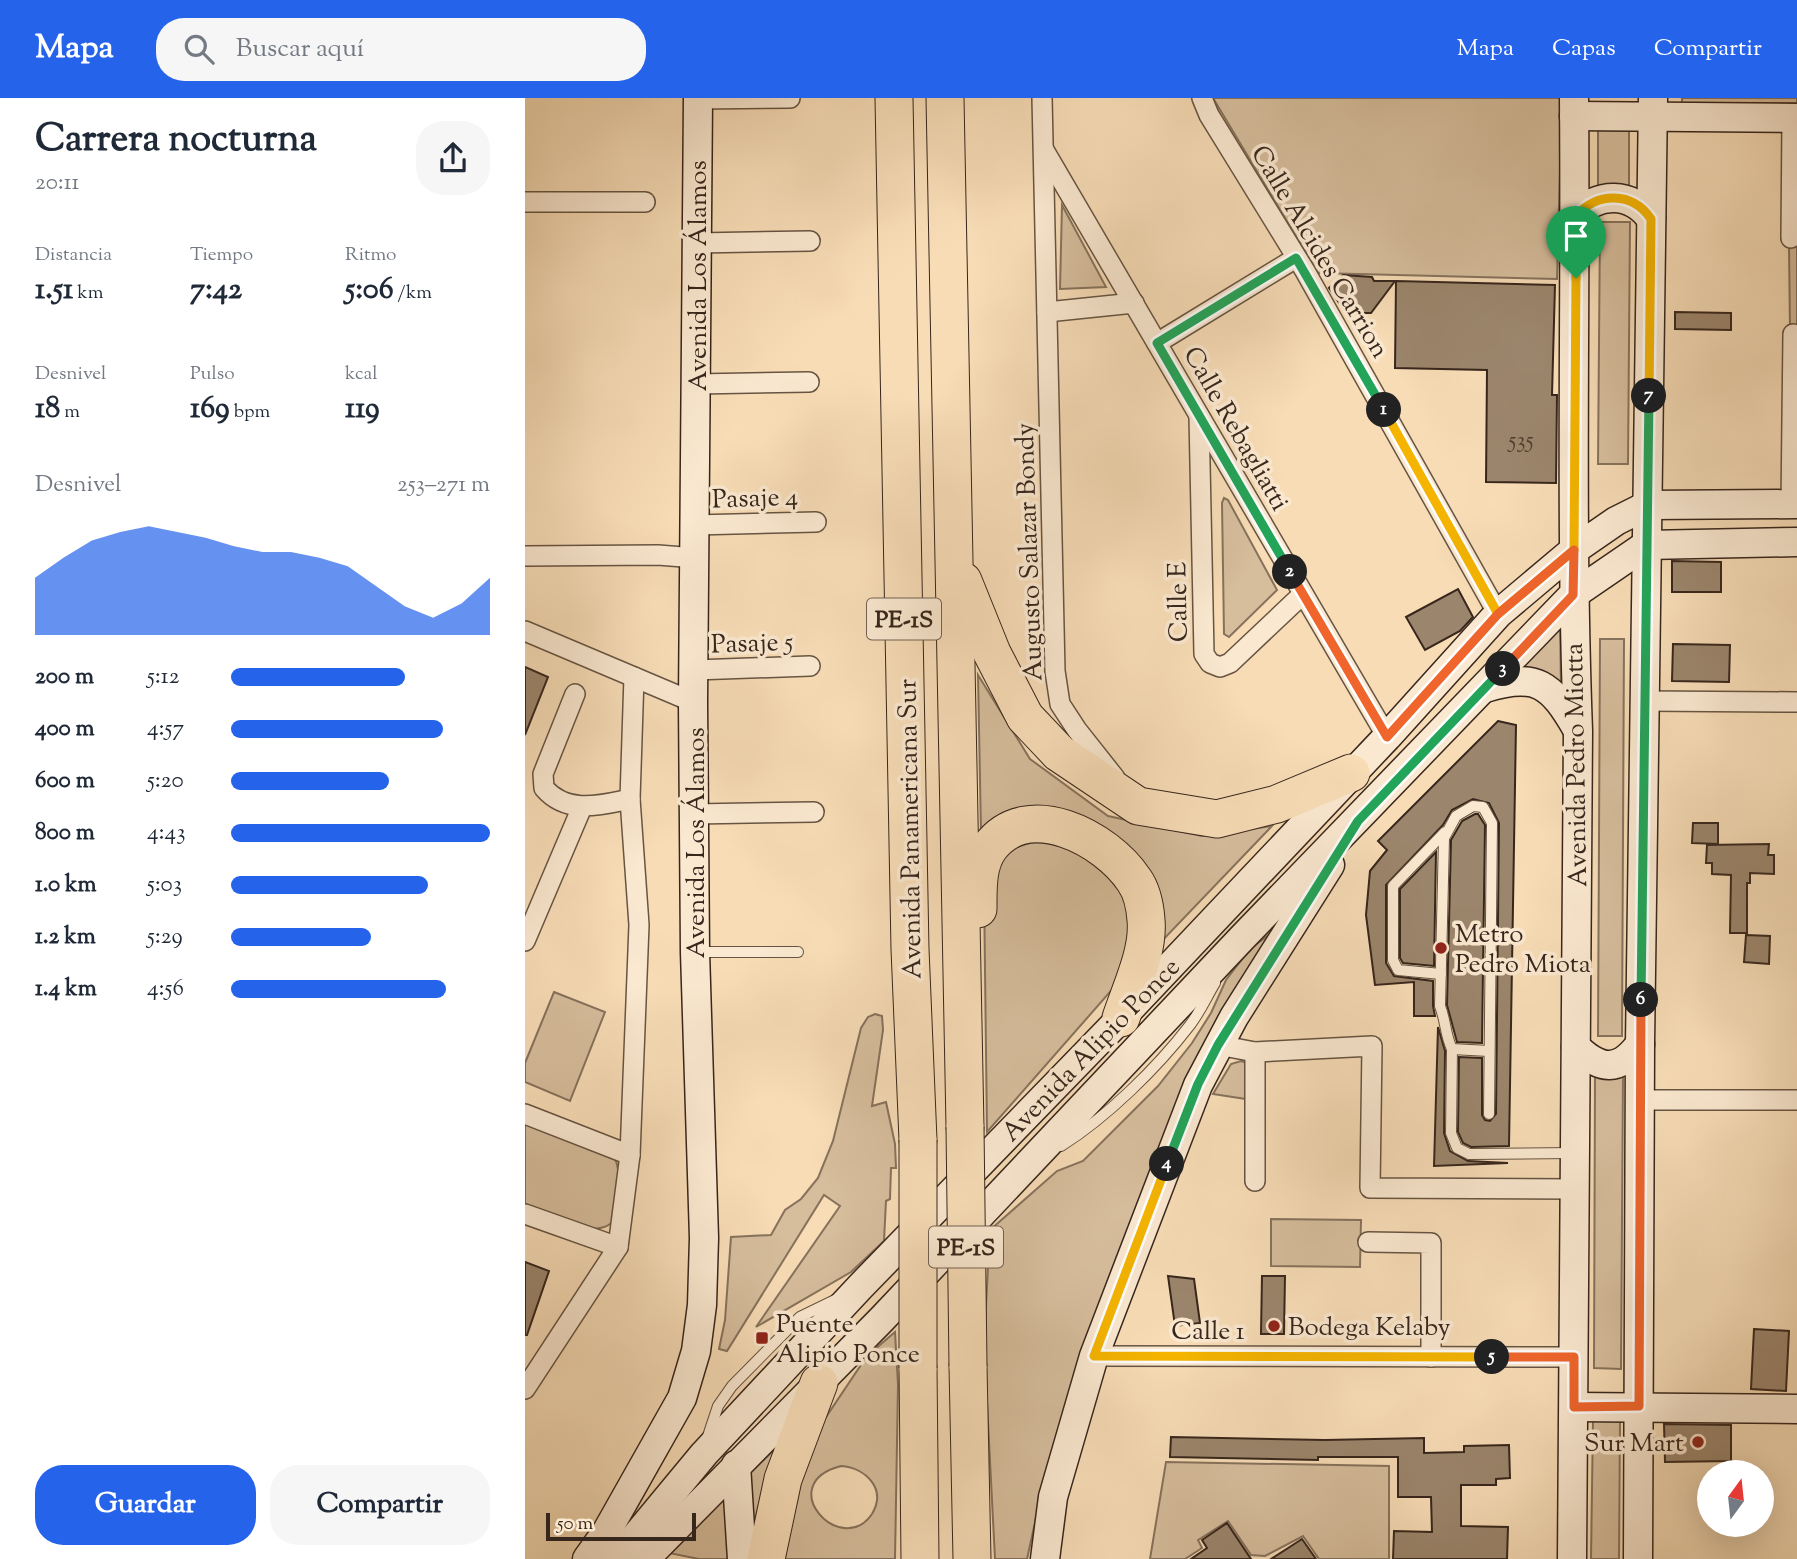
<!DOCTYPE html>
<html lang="es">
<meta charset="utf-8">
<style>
:root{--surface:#fff;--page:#f6f6f7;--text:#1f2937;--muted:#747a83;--accent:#2563eb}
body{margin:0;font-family:"Sorts Mill Goudy",serif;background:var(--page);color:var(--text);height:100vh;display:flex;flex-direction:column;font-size:26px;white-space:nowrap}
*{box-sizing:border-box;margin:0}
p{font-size:23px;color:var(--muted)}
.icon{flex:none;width:38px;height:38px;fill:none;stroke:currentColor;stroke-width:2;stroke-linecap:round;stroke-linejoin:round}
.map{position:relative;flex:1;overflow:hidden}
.panel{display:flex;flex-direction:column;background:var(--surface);width:525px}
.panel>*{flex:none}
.needle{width:46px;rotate:15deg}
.fabs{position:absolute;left:1172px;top:1362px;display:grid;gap:14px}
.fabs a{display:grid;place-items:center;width:77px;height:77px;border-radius:50%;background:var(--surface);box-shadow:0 7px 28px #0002;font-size:35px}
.scale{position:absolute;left:21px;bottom:18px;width:150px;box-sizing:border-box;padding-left:7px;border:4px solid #37261c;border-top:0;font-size:19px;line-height:24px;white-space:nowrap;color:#37261c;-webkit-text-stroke:5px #fae8d0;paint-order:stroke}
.pin{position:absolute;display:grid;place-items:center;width:60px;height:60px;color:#fff;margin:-72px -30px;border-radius:50% 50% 50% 0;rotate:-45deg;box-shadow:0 0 7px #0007}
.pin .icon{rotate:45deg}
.km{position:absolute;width:35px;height:35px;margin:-18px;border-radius:50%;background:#222;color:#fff;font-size:19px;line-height:35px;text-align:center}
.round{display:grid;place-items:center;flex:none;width:74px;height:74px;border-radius:28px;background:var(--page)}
.head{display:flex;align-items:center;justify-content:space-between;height:119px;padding:0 35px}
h1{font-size:38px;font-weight:700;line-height:52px}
.stats{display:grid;grid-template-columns:repeat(3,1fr);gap:10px;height:119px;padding:7px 35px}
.stats div{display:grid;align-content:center}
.stats b{font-size:30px;font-weight:700}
.stats small{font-size:19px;font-weight:400}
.stats p{font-size:19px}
.chart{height:196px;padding:14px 35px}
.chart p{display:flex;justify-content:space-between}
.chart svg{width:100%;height:126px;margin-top:7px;fill:var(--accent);opacity:.7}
.button{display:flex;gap:14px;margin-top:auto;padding:14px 35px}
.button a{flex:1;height:80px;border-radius:28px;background:var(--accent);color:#fff;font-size:28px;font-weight:700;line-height:80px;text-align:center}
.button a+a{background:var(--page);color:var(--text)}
ul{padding:0 35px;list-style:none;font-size:23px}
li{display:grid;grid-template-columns:112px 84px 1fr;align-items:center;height:52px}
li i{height:18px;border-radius:9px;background:var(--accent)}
header{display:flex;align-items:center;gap:42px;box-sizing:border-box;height:98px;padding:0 35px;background:var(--accent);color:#fff}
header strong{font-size:33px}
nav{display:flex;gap:38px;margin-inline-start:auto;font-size:24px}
.search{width:490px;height:63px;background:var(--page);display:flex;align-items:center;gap:18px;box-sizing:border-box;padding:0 24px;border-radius:28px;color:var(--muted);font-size:26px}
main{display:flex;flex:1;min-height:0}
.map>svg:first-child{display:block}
.green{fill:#d6bd9c;stroke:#86725c;stroke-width:2;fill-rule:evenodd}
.building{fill:#9b856c;stroke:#37261c;stroke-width:2}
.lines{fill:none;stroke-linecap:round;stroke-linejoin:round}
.lane-casing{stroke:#675442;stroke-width:12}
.street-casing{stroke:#675442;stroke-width:22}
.secondary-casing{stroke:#37261c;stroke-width:31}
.highway-casing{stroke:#37261c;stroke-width:39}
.lane{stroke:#fae8d0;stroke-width:10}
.street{stroke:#fae8d0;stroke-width:19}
.secondary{stroke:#fae8d0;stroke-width:28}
.highway{stroke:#f7dcb6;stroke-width:37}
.highway-bridge-casing{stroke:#37261c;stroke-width:39;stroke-linecap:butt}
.highway-bridge{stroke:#f7dcb6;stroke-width:37}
.split-1-casing{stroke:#fff;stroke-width:14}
.split-2-casing{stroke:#fff;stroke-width:14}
.split-3-casing{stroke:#fff;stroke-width:14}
.split-4-casing{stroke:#fff;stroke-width:14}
.split-5-casing{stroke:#fff;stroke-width:14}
.split-6-casing{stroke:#fff;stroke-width:14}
.split-7-casing{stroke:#fff;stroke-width:14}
.split-8-casing{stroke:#fff;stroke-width:14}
.split-1{stroke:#f5b400;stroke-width:9}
.split-2{stroke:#22a559;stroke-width:9}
.split-3{stroke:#f0652b;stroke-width:9}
.split-4{stroke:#22a559;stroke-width:9}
.split-5{stroke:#f5b400;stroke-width:9}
.split-6{stroke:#f0652b;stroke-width:9}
.split-7{stroke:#22a559;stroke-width:9}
.split-8{stroke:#f5b400;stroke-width:9}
.poi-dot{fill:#8f2418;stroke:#fae8d0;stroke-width:2.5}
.labels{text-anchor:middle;stroke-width:7;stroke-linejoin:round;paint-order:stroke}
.number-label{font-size:23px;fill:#503e30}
.shield{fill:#fae8d0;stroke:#726052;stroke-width:2}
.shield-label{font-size:24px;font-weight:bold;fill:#37261c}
.street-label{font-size:26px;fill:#37261c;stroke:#fae8d0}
.poi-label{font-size:26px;fill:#37261c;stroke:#fae8d0;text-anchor:start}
</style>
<header>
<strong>Mapa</strong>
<div class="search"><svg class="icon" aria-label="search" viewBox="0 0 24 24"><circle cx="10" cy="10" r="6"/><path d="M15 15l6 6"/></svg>Buscar aquí</div>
<nav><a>Mapa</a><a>Capas</a><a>Compartir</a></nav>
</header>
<main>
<section class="panel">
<div class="head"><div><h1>Carrera nocturna</h1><p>20:11</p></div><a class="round"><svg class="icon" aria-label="share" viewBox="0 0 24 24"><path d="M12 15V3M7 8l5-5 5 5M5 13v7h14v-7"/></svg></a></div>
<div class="stats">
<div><p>Distancia</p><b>1.51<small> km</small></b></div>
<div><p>Tiempo</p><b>7:42</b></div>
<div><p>Ritmo</p><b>5:06<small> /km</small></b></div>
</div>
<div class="stats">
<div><p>Desnivel</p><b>18<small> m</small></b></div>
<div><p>Pulso</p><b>169<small> bpm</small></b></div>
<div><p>kcal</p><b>119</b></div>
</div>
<div class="chart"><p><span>Desnivel</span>253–271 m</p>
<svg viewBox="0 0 160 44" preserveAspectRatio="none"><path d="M0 44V24L10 17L20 11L30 8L40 6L50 8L60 10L70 13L80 15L90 15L100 17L110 20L120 27L130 34L140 38L150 33L160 24V44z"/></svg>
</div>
<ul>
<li><b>200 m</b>5:12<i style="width:67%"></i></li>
<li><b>400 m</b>4:57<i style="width:82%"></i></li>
<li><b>600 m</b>5:20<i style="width:61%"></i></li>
<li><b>800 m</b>4:43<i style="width:100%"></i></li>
<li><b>1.0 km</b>5:03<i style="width:76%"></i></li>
<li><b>1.2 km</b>5:29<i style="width:54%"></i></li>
<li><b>1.4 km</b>4:56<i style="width:83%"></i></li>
</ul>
<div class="button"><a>Guardar</a><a>Compartir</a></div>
</section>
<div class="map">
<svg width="1272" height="1461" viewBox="0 0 1272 1461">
<rect width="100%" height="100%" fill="#f7dcb6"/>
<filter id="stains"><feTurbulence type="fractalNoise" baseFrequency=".00286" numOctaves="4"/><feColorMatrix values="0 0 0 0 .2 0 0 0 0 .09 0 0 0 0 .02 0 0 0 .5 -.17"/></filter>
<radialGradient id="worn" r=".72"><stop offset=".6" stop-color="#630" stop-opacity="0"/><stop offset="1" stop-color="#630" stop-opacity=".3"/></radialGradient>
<g class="green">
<polygon points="688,0 1037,0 1032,181 793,175"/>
<rect x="1157" y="0" width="115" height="5"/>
<rect x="1073" y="30" width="31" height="58"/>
<polygon points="537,107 581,189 535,191"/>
<polygon points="1075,124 1105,124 1103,366 1073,366"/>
<polygon points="1264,147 1272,147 1272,232 1265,232"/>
<polygon points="699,400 703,402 752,492 704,539 699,536 697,405"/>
<polygon points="1035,520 1036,593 991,574"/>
<polygon points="1075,541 1099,541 1097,938 1073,938"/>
<polygon points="453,577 505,661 583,718 677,738 747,728 636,844 569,736 456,734"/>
<polygon points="488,744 540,744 589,781 603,806 606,870 462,1034 459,790"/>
<polygon points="753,830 520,1379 502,1461 470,1461 459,1245 465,1132 532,1073 558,1063 633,988 667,945 686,915 701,882 725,851"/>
<polygon points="29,894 80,914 45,1003 0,984 0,965"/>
<polygon points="350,916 357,918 358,932 347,1008 361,1004 370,1046 371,1070 366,1070 365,1101 361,1103 359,1143 326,1174 231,1229 315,1108 299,1097 202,1253 194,1251 200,1222 206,1139 246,1137 260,1112 276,1101 293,1080 308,1043 336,930 343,919"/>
<polygon points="716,963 722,965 721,1001 688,996 706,966"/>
<polygon points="1070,976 1098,976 1096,1271 1069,1270"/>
<path d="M0 1020 90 1061C96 1072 95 1117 85 1126 80 1130 75 1130 69 1131L0 1106Z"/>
<polygon points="746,1121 836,1122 835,1169 746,1168"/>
<path d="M370 1234 373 1287 370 1461H260L264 1407 285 1343 342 1258ZM316 1368C341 1370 362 1391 347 1416 316 1461 247 1386 316 1368Z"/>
<polygon points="1068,1322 1095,1323 1094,1461 1066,1461"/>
<path d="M257 1344C238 1387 229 1414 224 1461H174L144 1455Z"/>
<polygon points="641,1364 864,1368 864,1461 794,1461 778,1438 740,1458 726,1457 703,1423 673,1442 677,1450 660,1461 625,1461"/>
</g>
<g class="building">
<polygon points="818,177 847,179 849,183 870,183 846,215 821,215 804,190"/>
<polygon points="871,183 1030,187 1027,297 1032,297 1031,385 961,384 962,272 870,270"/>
<polygon points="1150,214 1206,215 1206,232 1150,231"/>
<polygon points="1147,463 1196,464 1196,494 1147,494"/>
<polygon points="933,491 948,519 935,533 900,552 881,519"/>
<polygon points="1148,546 1205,547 1204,584 1147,583"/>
<polygon points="0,569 23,579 0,637"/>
<polygon points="973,623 991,627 984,1048 946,1049 938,1045 933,1034 934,959 957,960 957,1017 960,1022 965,1023 971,1016 974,725 964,705 948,701 927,712 918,727 861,787 861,865 869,878 908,883 908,908 910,918 889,918 889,884 850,887 841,817 845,773 862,752 853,743"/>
<polygon points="950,716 953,716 960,727 957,945 932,944 922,907 926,742 937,723"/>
<polygon points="1168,725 1193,725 1193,746 1167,745"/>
<polygon points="1244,746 1243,757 1249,757 1249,776 1225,775 1225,785 1222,785 1222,835 1205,835 1206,777 1187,776 1187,765 1181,765 1182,747"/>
<polygon points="911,754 909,868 878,865 875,860 875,791"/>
<polygon points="1221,837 1245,838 1244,866 1219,864"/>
<polygon points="913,929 920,953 919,1035 925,1053 943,1063 983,1065 909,1068"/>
<polygon points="0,1164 24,1173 2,1237 0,1237"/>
<polygon points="643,1178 669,1181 675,1225 650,1228"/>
<polygon points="737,1178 760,1178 759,1236 736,1236"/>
<polygon points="1229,1231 1264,1233 1261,1293 1226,1291"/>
<polygon points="1139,1326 1206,1327 1206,1363 1140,1364"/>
<polygon points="646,1339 800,1342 899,1340 899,1355 939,1354 939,1348 984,1347 985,1380 971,1381 971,1387 936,1387 936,1428 983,1429 982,1461 868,1461 869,1433 907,1434 906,1399 873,1399 873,1359 793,1359 793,1362 645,1359"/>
<polygon points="702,1425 726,1461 666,1461 682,1450 677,1442"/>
<polygon points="777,1441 791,1461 746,1461"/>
</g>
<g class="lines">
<g class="lane-casing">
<g id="lane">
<polyline points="174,854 273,854"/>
<polyline points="916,876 873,872 868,862 868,788 920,734"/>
<polyline points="927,951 964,953"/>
<path d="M964 1016 967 725 958 709 948 708 931 718 919 740 915 908C921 923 920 937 927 951L926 1035 932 1050 944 1056 1048 1055"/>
<path d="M536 1048C582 1019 632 970 665 927 675 914 682 898 690 885"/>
<polyline points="182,1341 193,1308 207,1288 275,1219 310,1202"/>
</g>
</g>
<g class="street-casing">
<g id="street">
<polyline points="517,0 530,573 535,606 552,632 590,680"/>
<polyline points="677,0 684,17 780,173 973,516"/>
<polyline points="173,1 265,0"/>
<polyline points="519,52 862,639"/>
<polyline points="0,104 120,104"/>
<polyline points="1266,140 1267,20"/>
<polyline points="172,145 285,143"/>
<polyline points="522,214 609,205"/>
<polyline points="632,245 771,160"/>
<polyline points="171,286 284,284"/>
<polyline points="674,318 679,556 685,565 695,569 705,565 778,496"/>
<polyline points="1266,406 1268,236"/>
<polyline points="170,427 291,424"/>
<polyline points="0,458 133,457 171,460"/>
<polyline points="0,533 168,604"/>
<polyline points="170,572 285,568"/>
<path d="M50 596 18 676 19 690C42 717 76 707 105 701"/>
<polyline points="1120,603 1272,604"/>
<polyline points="169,716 289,714"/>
<polyline points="0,843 57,709"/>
<polyline points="693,947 730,954 847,948 845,1090 1051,1091"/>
<polyline points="1117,1002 1272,1002"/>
<polyline points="0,1016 105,1057"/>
<polyline points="730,1083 730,954"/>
<polyline points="0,1116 93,1149"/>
<polyline points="843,1144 906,1145 906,1259"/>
<polyline points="569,1258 1049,1259"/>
<polyline points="0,1291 93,1149 105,1057 114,827 105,701 109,579"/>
</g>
</g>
<g class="secondary-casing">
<g id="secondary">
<polyline points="1049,18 1272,20"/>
<path d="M1050 118C1073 94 1106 93 1126 121"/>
<path d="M960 590C1012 574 1026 586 1052 631"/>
<path d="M1051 949C1076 973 1094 974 1115 946"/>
<polyline points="1049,1309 1272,1311"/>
<polyline points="211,1367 217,1461"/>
<polyline points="62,1461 82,1433 157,1300 171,1253 177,1207 179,1140 170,854 168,604 173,0"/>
<polyline points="92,1461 179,1356 335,1189 596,920 862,639 973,516 1049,452 1091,423 1123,407 1272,406"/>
<polyline points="120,1461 357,1221 716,841 1048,497 1121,447 1272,444"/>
<polyline points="520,1461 528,1399 569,1258 673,987 709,919 805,767"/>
<path d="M1047 1461 1053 633C1045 422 1051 211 1049 0"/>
<polyline points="1113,1461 1115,946 1128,0"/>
</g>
</g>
<g class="highway-casing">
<g id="highway">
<polyline points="369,0 385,851 393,1042"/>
<polyline points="420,0 440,1029"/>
<polyline points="438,483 467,555 500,619 534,655 613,708 692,721 752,706 826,675"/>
<path d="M453 811C453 791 452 766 465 749 503 699 581 740 609 782 617 793 620 808 621 822 624 853 606 890 596 920"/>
<polyline points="443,1268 447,1461"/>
<polyline points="393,1270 395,1461"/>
<polyline points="241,1461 258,1381 294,1285"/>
</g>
</g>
<use href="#lane" class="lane"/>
<use href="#street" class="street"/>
<use href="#secondary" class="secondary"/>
<use href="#highway" class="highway"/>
<g class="highway-bridge-casing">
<g id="highway-bridge">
<polyline points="440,1029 443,1268"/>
<polyline points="393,1042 393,1270"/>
</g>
</g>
<use href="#highway-bridge" class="highway-bridge"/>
</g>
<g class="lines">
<g class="split-1-casing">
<polyline id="split-1" points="859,312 973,516 1049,452 1051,180"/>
</g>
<g class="split-2-casing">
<polyline id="split-2" points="765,474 632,245 771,160 859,312"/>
</g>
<g class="split-3-casing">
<polyline id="split-3" points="765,474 862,639 973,516 1049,452 1048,497 978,571"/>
</g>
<g class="split-4-casing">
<polyline id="split-4" points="642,1066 673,986 693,947 833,723 978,571"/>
</g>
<g class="split-5-casing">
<polyline id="split-5" points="642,1066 569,1258 967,1259"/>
</g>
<g class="split-6-casing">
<polyline id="split-6" points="967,1259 1049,1259 1049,1309 1114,1308 1116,902"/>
</g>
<g class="split-7-casing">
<polyline id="split-7" points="1116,902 1124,298"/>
</g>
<g class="split-8-casing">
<path id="split-8" d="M1051 180V118C1072 94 1107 93 1126 121L1124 298"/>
</g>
<use href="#split-1" class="split-1"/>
<use href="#split-2" class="split-2"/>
<use href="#split-3" class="split-3"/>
<use href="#split-4" class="split-4"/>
<use href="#split-5" class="split-5"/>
<use href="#split-6" class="split-6"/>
<use href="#split-7" class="split-7"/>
<use href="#split-8" class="split-8"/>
</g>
<g class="poi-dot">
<circle cx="916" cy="850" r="7"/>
<circle cx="749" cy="1228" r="7"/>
<rect x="230" y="1233" width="14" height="14" rx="3.5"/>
<circle cx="1173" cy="1344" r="7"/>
</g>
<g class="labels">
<g class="number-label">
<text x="996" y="349">535</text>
</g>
<g class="shield">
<rect x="342" y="500.5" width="74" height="41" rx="5"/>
<rect x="404" y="1128.5" width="74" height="41" rx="5"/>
</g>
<g class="shield-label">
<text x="379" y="529">PE-1S</text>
<text x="441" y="1157">PE-1S</text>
</g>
<g class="street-label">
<text transform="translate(796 153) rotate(59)" y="9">Calle Alcides Carrion</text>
<text transform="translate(172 178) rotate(-90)" y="9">Avenida Los Álamos</text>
<text transform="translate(712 330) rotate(60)" y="9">Calle Rebagliatti</text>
<text transform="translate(230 399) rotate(-2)" y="9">Pasaje 4</text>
<text transform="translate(503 454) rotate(-92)" y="9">Augusto Salazar Bondy</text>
<text transform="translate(652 504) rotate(-91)" y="9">Calle E</text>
<text transform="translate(227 544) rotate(-2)" y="9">Pasaje 5</text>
<text transform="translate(1050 667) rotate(-91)" y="9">Avenida Pedro Miotta</text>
<text transform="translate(384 731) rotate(-91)" y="9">Avenida Panamericana Sur</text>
<text transform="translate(170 745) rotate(-90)" y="9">Avenida Los Álamos</text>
<text transform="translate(565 951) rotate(-46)" y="9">Avenida Alipio Ponce</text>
<text x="683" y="1241">Calle 1</text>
</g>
<g class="poi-label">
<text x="930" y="844">Metro<tspan x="930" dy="30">Pedro Miota</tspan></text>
<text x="251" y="1234">Puente<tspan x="251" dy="30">Alipio Ponce</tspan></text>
<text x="763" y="1237">Bodega Kelaby</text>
<text x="1159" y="1353" text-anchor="end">Sur Mart</text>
</g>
</g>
<rect width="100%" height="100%" filter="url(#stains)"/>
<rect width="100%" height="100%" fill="url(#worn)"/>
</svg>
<div class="fabs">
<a><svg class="needle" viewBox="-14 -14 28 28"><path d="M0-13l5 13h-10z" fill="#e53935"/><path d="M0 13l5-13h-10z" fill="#747a83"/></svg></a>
</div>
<div class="scale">50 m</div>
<div class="pin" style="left:1051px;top:180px;background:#1e9e55"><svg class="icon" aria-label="arrive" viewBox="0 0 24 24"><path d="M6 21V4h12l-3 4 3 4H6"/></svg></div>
<b class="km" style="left:859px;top:312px">1</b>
<b class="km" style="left:765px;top:474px">2</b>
<b class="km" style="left:978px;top:571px">3</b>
<b class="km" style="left:642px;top:1066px">4</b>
<b class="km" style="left:967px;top:1259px">5</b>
<b class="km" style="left:1116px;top:902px">6</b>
<b class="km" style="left:1124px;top:298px">7</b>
</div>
</main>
